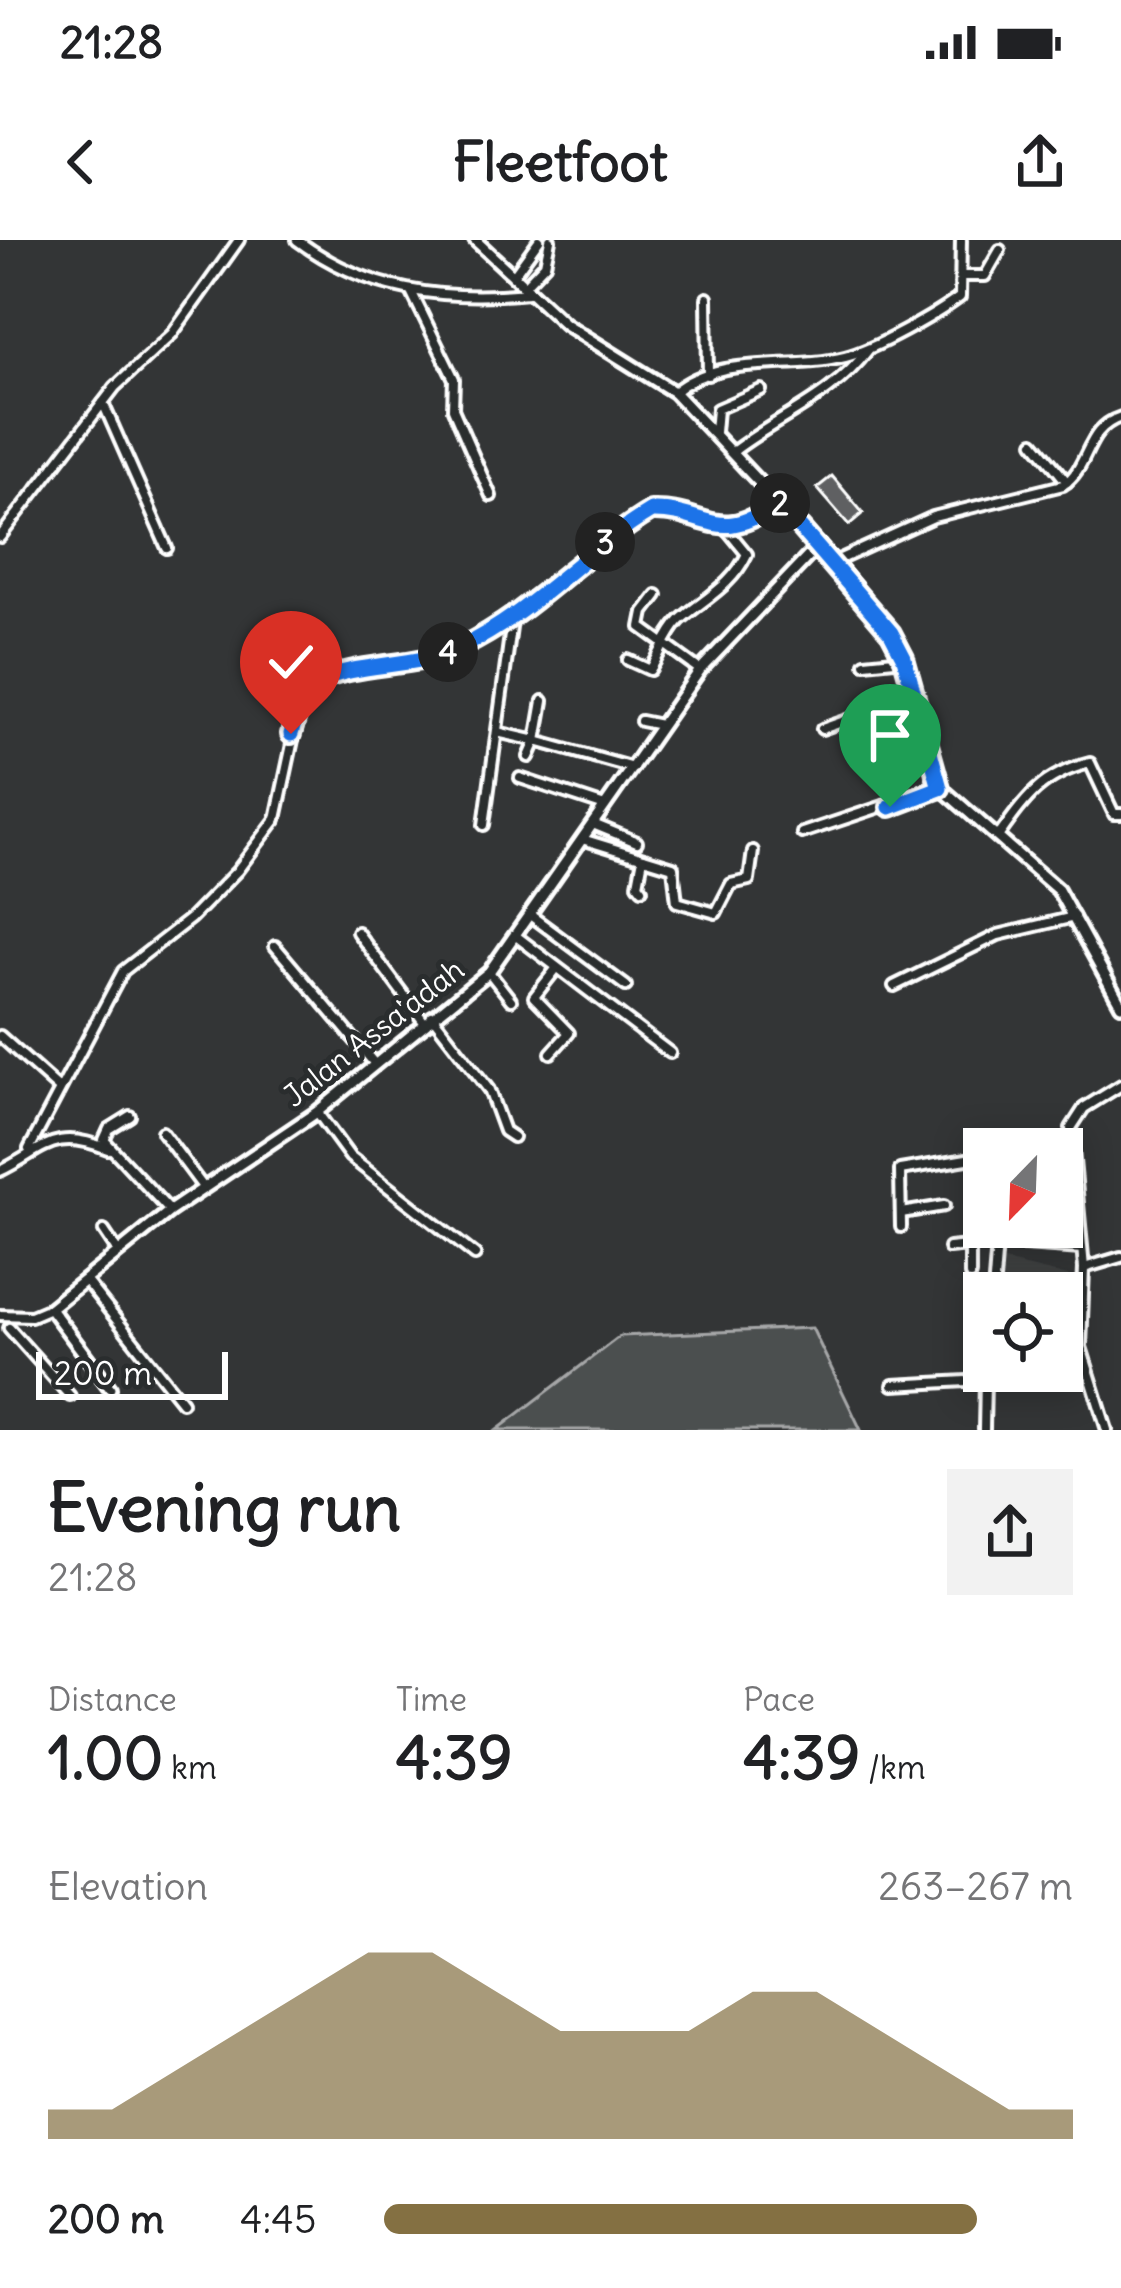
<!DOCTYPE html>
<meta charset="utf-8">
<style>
:root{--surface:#fff;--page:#f2f2f2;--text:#202124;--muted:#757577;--accent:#847042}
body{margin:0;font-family:Delius,sans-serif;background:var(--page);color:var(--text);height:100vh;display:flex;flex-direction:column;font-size:45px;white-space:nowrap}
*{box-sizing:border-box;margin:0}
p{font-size:39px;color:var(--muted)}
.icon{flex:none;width:66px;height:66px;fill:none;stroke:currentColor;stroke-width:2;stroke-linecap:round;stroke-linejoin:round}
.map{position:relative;height:1190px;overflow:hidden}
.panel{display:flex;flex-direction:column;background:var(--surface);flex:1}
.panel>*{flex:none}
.needle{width:78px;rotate:203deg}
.buttons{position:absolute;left:963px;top:888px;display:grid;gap:24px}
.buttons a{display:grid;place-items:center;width:120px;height:120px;border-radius:0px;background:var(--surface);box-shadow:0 6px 30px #0003;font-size:60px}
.scale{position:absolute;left:36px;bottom:30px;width:192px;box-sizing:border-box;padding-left:12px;border:6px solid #fff;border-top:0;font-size:33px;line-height:42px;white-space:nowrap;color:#fff;-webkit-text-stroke:9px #2a2d2e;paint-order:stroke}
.pin{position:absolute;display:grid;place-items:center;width:102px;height:102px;color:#fff;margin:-123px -51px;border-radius:50% 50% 50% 0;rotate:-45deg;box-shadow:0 0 12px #0007}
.pin .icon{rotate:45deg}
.km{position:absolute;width:60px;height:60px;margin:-30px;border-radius:50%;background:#222;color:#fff;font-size:33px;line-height:60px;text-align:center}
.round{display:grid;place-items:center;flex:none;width:126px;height:126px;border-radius:0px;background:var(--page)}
.headline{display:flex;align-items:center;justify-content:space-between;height:204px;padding:0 48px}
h1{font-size:66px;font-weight:700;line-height:90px}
.metrics{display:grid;grid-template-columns:repeat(3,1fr);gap:18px;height:204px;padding:12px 48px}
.metrics div{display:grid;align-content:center}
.metrics b{font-size:60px;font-weight:700}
.metrics small{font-size:33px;font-weight:400}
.metrics p{font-size:33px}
.chart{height:336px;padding:24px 48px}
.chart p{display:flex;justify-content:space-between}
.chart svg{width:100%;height:216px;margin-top:12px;fill:var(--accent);opacity:.7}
ul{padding:0 48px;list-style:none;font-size:39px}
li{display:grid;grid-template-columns:192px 144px 1fr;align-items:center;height:90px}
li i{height:30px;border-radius:15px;background:var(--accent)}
.status{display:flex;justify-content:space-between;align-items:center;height:84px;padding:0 60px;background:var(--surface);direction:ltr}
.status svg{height:33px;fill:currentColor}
header{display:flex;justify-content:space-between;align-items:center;height:156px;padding:0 48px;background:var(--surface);font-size:54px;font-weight:700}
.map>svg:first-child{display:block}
.built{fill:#404243}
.green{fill:#4c4f50;stroke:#a6a7a8;stroke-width:3}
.building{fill:#5f6162;stroke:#fff;stroke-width:3}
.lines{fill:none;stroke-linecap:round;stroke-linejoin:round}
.minor-casing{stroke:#fff;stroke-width:16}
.tertiary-casing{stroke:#fff;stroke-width:18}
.minor{stroke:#2a2d2e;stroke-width:8}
.tertiary{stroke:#2a2d2e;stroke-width:9}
.route-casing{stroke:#fff;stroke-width:24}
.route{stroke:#1a73e8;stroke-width:15}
.labels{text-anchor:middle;stroke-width:10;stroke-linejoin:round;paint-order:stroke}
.street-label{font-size:30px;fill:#fff;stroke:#2a2d2e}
</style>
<div class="status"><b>21:28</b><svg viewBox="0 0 49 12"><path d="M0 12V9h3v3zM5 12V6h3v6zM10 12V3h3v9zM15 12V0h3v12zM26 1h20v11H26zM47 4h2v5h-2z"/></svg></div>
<header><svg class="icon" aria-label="back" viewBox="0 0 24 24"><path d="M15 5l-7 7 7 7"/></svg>Fleetfoot<svg class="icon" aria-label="share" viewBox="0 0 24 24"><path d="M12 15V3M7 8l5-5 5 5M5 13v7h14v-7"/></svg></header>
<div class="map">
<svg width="1121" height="1190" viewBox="0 0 1121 1190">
<rect width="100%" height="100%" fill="#333536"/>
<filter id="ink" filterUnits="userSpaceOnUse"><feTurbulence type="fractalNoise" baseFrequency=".00833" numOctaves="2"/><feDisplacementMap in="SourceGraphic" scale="24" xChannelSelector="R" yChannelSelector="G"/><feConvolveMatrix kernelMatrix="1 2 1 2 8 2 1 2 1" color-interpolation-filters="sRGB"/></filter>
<g filter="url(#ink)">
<polygon class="built" points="996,1019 1081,1039 1073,1094 1081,1120 1062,1119 1062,1053 992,1053"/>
<polygon class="green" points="812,1088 861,1190 497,1190 620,1096"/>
<polygon class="building" points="832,236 863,273 849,285 817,248"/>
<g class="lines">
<g class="minor-casing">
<g id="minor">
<path d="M297 0C366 52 444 61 528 53"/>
<polyline points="513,36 539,0"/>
<polyline points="963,36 985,36 1000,10"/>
<polyline points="523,47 545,24 550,0"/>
<polyline points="411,51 454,139 453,169 491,256"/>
<polyline points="707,58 708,135"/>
<path d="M674 152C721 113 790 131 845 117 874 110 936 75 960 57L961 0"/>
<polyline points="103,163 167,308"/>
<polyline points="715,192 717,169 761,150"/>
<polyline points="1034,202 1067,242"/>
<path d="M734 211C780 176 833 157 868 110"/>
<polyline points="0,297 115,147 172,94 239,0"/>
<path d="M834 322 933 277 1063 245C1091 226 1084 189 1121 177"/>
<polyline points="657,355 644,372 641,387 700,430"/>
<path d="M628 420 650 430C661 414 666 394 680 380 705 358 732 346 747 314L724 286"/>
<polyline points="865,423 904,419"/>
<polyline points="641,481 661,485"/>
<polyline points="822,489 913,457"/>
<polyline points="497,492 536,501 543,461"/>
<polyline points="529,517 536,501 633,528"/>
<polyline points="520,538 605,566"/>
<polyline points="593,584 637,602"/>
<polyline points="484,585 513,373"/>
<polyline points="802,593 940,547"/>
<path d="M998 597C1024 559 1043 534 1090 523L1114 574H1121"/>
<polyline points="582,599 673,627 677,662 716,673 731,644 749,640 753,611"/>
<polyline points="642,649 638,644 643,618"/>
<polyline points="530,675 626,746"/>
<polyline points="357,692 424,782"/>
<polyline points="516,696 670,813"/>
<polyline points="275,706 374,823"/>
<polyline points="489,732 511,760"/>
<polyline points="894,746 998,695 1074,677"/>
<polyline points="432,776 489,850 504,891 513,897"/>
<polyline points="0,796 59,849"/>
<polyline points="551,813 569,793 534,757 556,729"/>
<polyline points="317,872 350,917 475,1015"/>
<polyline points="130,876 109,889 104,900 170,971"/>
<polyline points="162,892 203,947"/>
<path d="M29 909 123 731 191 678 237 631 276 579 303 453C343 419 405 427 453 410 529 384 583 311 651 271 706 269 718 308 778 262"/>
<path d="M0 931C45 909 53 887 108 909"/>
<polyline points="1062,959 1074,958"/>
<polyline points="901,973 944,966"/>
<polyline points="901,987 900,930 979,917 984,924"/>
<polyline points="104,991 118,1012"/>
<polyline points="949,1008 997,1003 1082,1009"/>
<polyline points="1084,1028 1121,1017"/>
<polyline points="970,1035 970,1005"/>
<polyline points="85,1040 182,1162"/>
<polyline points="993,1053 997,1003"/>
<polyline points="0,1075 31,1076 50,1068"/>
<polyline points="9,1088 70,1156"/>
<polyline points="893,1145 985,1140 984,1190"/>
<polyline points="1107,1190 1081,1107 1084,1028 1071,888 1084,868 1121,845"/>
</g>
</g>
<g class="tertiary-casing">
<g id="tertiary">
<polyline points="475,0 565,84 674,152 834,322 891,393 904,419 940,547 1058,650 1121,765"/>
<polyline points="110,1148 50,1068 170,971 317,872 489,732 700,430 819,305"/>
</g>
</g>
<use href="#minor" class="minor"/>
<use href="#tertiary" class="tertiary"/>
</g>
</g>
<g class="lines" filter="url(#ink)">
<g class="route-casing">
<path id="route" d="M291 494 303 453 315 442C360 421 415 429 461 407 532 374 584 311 651 271 706 269 718 308 778 262L891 393 904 418 940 548 890 567"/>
</g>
<use href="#route" class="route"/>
</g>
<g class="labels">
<g class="street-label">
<text transform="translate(374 793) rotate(-38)" y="10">Jalan Assa'adah</text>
</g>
</g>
</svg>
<div class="buttons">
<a><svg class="needle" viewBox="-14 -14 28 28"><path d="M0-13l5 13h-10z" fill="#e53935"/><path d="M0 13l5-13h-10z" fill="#757577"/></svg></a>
<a><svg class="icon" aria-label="locate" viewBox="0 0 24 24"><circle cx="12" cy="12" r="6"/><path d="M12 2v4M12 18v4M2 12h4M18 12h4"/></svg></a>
</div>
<div class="scale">200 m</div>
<div class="pin" style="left:890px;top:567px;background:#1e9e55"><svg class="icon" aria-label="arrive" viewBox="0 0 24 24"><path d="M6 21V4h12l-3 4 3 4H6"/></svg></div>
<div class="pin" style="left:291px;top:494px;background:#d93025"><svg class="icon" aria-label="check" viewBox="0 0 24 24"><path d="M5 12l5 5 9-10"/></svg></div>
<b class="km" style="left:780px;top:263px">2</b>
<b class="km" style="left:605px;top:302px">3</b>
<b class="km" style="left:448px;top:412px">4</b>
</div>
<section class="panel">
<div class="headline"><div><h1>Evening run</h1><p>21:28</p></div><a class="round"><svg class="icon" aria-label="share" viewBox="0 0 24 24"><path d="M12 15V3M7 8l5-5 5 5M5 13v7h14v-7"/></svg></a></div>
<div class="metrics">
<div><p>Distance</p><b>1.00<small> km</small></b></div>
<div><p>Time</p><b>4:39</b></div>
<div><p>Pace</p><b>4:39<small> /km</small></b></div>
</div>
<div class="chart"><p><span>Elevation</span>263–267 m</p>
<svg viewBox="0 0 160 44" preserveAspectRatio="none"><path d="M0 44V38L10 38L20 30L30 22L40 14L50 6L60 6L70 14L80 22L90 22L100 22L110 14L120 14L130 22L140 30L150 38L160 38V44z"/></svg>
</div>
<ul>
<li><b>200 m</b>4:45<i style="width:86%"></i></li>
</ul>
</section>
